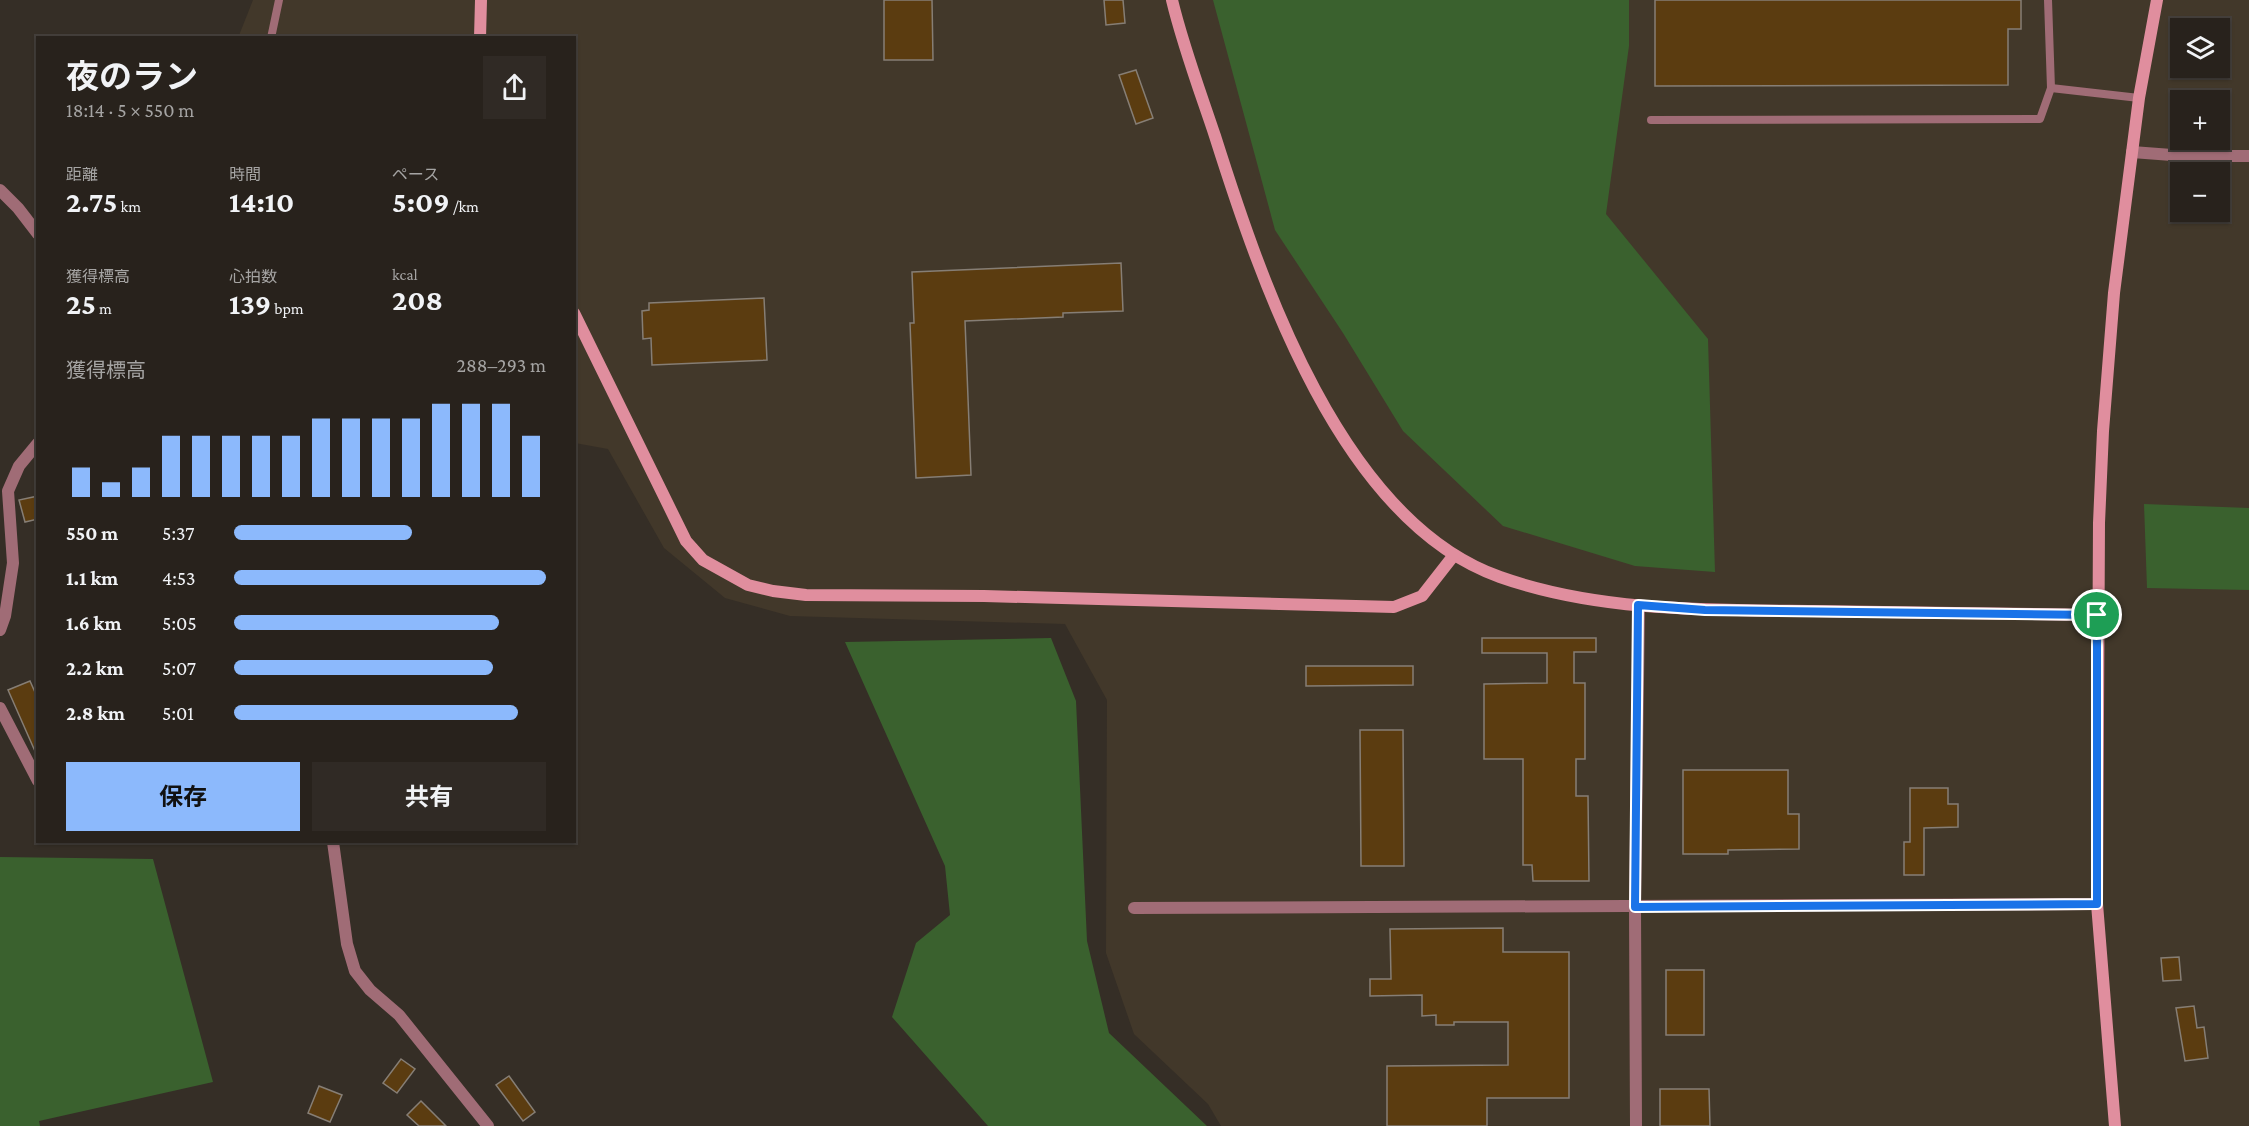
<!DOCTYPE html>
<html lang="ja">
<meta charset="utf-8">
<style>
:root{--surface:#28221c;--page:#302a25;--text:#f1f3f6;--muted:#a5a4a3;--line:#443f3b;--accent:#8cb9fc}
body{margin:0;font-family:"Crimson Pro","Noto Sans JP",serif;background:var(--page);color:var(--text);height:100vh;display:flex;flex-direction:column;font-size:22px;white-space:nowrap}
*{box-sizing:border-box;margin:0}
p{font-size:20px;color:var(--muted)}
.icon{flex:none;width:33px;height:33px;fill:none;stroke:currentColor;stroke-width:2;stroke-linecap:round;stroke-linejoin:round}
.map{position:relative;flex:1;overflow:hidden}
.side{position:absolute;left:36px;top:36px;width:540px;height:807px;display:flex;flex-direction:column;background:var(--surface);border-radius:0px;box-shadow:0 2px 4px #0004,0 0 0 2px var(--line)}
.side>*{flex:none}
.fabs{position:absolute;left:2170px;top:18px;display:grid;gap:12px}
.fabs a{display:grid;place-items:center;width:60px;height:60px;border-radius:0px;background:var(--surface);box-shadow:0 2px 4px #0004,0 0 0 2px var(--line);font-size:30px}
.pin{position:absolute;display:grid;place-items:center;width:51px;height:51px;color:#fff;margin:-26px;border:3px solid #fff;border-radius:50%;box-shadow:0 2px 6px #0007}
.round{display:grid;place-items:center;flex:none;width:63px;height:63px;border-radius:0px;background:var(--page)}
.head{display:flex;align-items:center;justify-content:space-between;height:102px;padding:0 30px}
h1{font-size:33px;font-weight:700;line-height:45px}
.stats{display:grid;grid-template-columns:repeat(3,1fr);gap:9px;height:102px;padding:6px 30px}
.stats div{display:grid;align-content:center}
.stats b{font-size:30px;font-weight:700}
.stats small{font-size:16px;font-weight:400}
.stats p{font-size:16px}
.chart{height:168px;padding:12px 30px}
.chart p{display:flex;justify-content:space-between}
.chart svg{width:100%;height:108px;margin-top:6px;stroke:var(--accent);stroke-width:6}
.action{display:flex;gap:12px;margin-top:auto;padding:12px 30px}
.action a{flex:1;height:69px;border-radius:0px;background:var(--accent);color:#111;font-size:24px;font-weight:700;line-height:69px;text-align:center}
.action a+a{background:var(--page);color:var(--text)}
ul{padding:0 30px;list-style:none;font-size:20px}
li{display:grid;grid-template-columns:96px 72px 1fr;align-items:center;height:45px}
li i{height:15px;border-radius:8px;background:var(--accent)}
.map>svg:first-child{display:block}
.built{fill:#42382a;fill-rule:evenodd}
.forest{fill:#3a612e}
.building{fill:#5b3c10;stroke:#867e75;stroke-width:1.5}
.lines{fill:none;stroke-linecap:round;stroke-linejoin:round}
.lane{stroke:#a06c76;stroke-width:8}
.street{stroke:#a06c76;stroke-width:12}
.secondary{stroke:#e08e9e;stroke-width:12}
.route-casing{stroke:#fff;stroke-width:12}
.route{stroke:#1a73e8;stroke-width:8}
</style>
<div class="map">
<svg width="2249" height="1126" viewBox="0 0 2249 1126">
<rect width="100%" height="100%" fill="#352e26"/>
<path class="built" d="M253 0H2249V1126H1221L1208 1104 1134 1034 1106 953 1107 700 1065 624 790 616 725 598 664 548 608 449 575 443 574 38H238ZM2181 28H2220V68H2181ZM2181 100H2220V140H2181ZM2181 172H2220V212H2181Z"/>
<g class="forest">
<polygon points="1213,0 1629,0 1629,46 1606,214 1708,339 1715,572 1635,566 1503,526 1403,431 1343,333 1275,230"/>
<polygon points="2144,504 2249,508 2249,590 2147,588"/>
<polygon points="1051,638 1076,701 1087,941 1109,1033 1207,1126 988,1126 892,1017 916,943 950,915 945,866 845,642"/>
<polygon points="0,857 153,859 213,1082 39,1121 40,1126 0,1126"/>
</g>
<g class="building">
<polygon points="884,0 932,0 933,60 884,60"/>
<polygon points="1104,0 1123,0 1125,23 1106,25"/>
<polygon points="1655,0 2021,0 2021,29 2008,29 2008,85 1655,86"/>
<polygon points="1136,70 1153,118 1136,124 1119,75"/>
<polygon points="1121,263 1123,311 1063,313 1063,317 965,321 971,475 916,478 910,323 914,323 912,272"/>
<polygon points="764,298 767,360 652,365 651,338 643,339 642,311 649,310 649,303"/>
<polygon points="38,496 38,519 25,522 19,500"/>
<polygon points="1482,638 1596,638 1596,652 1574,652 1574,683 1585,683 1585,759 1576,759 1576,796 1588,796 1589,881 1533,881 1532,865 1523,865 1523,759 1484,759 1484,684 1547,683 1547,653 1482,653"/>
<polygon points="1306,666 1413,666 1413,685 1306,686"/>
<polygon points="30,681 38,699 38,758 8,690"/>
<polygon points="1360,730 1403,730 1404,866 1361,866"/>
<polygon points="1683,770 1788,770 1788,814 1799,814 1799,849 1728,850 1728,854 1683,854"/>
<polygon points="1910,788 1948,788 1948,804 1958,804 1958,827 1924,828 1924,875 1904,875 1904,842 1910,842"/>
<polygon points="1503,928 1503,952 1569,952 1569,1098 1487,1098 1487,1126 1387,1126 1387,1066 1508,1065 1508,1022 1454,1022 1454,1025 1436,1025 1436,1015 1422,1016 1422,995 1370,996 1370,979 1391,979 1390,929"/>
<polygon points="2179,957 2181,980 2163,981 2161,958"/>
<rect x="1666" y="970" width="38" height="65"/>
<polygon points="2194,1006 2197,1028 2204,1027 2208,1058 2185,1061 2176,1008"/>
<polygon points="401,1059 415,1069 397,1093 383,1083"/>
<polygon points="509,1076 535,1112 523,1121 496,1085"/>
<polygon points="319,1086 342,1095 330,1122 308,1113"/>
<polygon points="1660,1089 1709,1089 1710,1126 1660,1126"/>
<polygon points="421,1101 446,1126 419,1126 407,1115"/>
</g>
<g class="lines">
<g class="lane">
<polyline points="271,38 279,0"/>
<polyline points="2051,88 2139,98"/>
<polyline points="1651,120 2040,119 2051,88 2048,0"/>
</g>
<g class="street">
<polyline points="2132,152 2185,156 2249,156"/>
<polyline points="0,190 18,208 38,234"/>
<polyline points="0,630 5,616 13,563 8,491 19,466 38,443"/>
<polyline points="0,708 38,781"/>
<polyline points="333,842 347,944 355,971 370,990 399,1015 488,1126"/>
<polyline points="1134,908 2097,904"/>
<polyline points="1636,1126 1635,907 1639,605"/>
</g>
<g class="secondary">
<path d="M1172 0C1183 46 1200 91 1215 136 1261 281 1341 521 1500 577 1599 612 1709 610 1813 611 1908 612 2002 614 2097 615"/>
<polyline points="480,38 481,0"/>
<polyline points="574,313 686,541 703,560 748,585 773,591 806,595 984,596 1394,607 1422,596 1454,555"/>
<polyline points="2115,1126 2097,904 2099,523 2103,431 2114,293 2139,98 2157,0"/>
</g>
</g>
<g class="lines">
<g class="route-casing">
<polygon id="route" points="1638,605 1705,610 2097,615 2097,904 1635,907"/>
</g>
<use href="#route" class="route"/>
</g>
</svg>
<div class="fabs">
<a><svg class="icon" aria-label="layers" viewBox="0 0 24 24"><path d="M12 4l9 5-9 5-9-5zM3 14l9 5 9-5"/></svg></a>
<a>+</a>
<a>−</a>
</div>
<div class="pin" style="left:2097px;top:615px;background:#1e9e55"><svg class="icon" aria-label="arrive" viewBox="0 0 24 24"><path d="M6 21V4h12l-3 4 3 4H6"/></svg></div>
<section class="side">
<div class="head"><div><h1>夜のラン</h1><p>18:14 · 5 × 550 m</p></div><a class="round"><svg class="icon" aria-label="share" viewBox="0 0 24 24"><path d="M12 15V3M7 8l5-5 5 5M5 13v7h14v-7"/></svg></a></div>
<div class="stats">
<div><p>距離</p><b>2.75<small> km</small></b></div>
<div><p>時間</p><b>14:10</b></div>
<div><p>ペース</p><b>5:09<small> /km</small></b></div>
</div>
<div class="stats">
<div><p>獲得標高</p><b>25<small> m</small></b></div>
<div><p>心拍数</p><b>139<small> bpm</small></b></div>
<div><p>kcal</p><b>208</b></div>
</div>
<div class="chart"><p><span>獲得標高</span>288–293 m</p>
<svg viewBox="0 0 160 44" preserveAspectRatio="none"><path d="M5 44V32M15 44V38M25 44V32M35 44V19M45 44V19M55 44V19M65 44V19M75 44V19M85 44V12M95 44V12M105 44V12M115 44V12M125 44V6M135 44V6M145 44V6M155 44V19"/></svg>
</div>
<ul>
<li><b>550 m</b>5:37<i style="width:57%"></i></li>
<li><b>1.1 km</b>4:53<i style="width:100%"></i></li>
<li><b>1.6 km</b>5:05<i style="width:85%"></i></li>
<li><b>2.2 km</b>5:07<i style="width:83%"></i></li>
<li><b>2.8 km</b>5:01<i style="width:91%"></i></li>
</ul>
<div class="action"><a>保存</a><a>共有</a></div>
</section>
</div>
